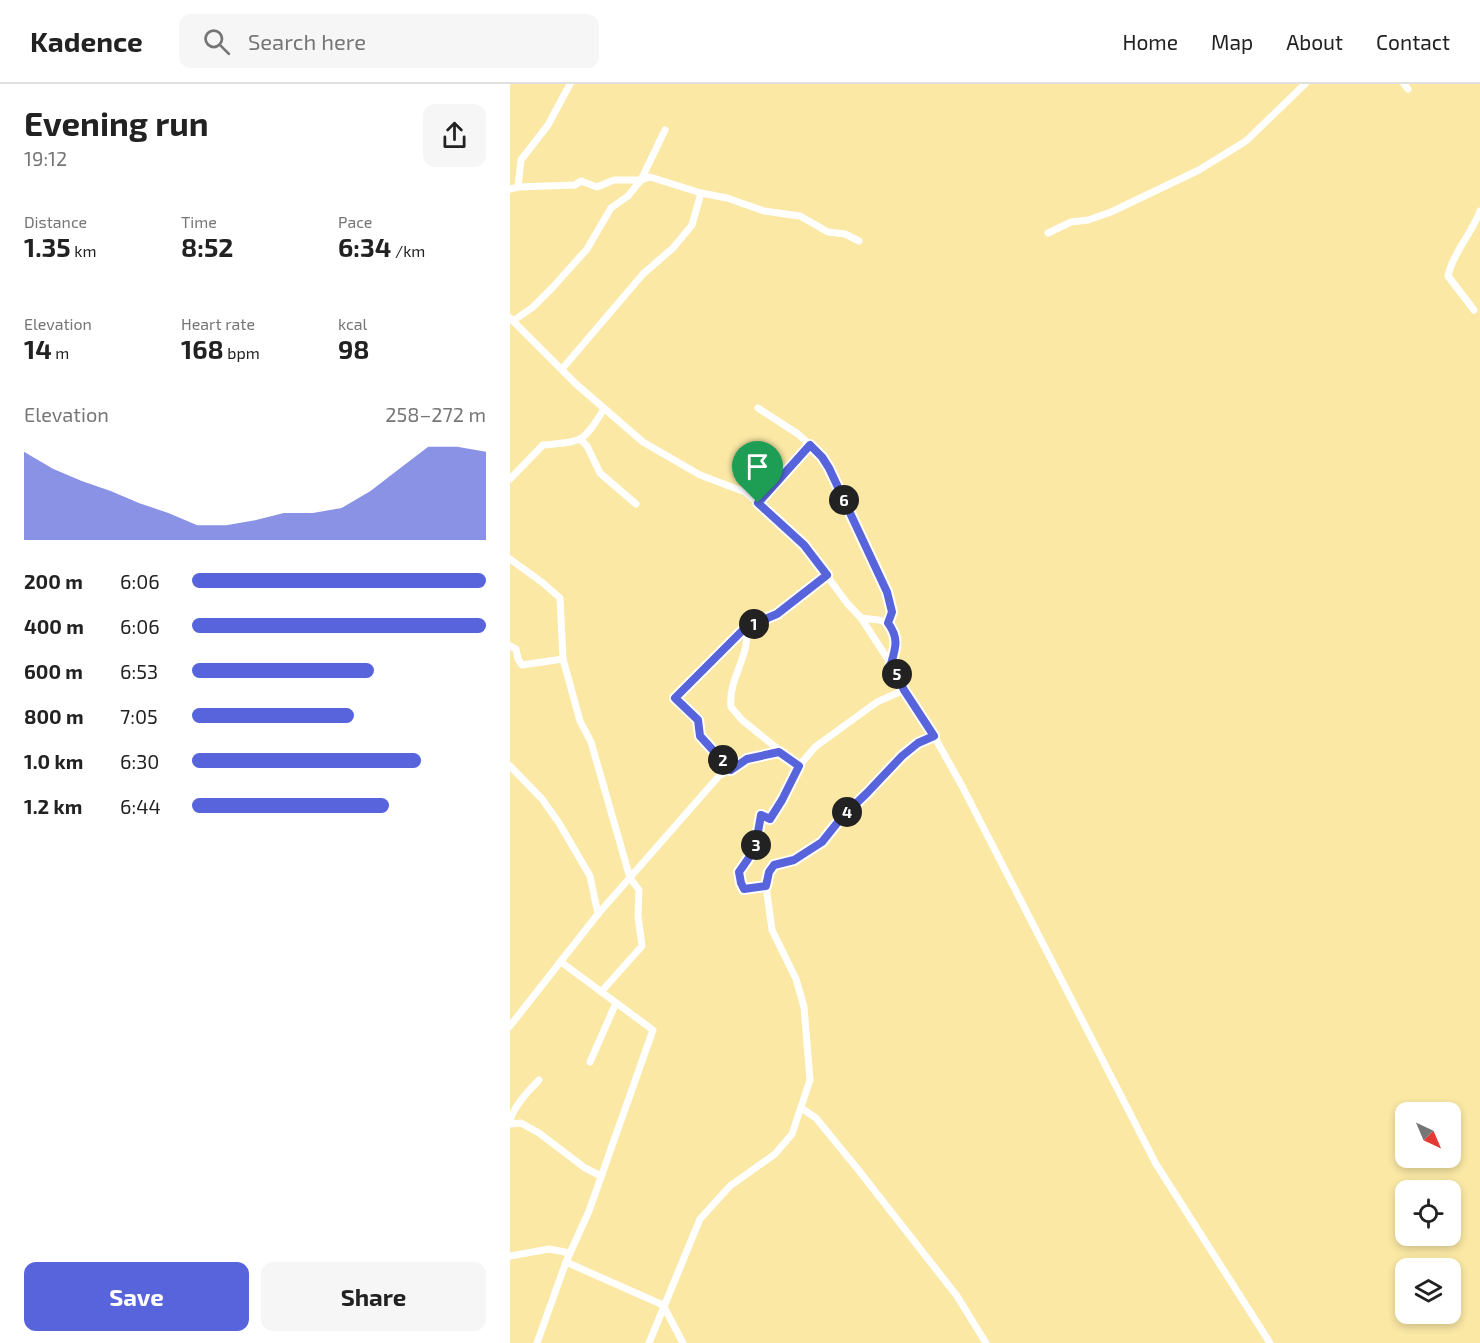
<!DOCTYPE html>
<meta charset="utf-8">
<style>
:root{--surface:#fff;--page:#f6f6f6;--text:#222;--muted:#767676;--line:#e0e0e0;--accent:#5864db}
body{margin:0;font-family:"Exo 2",sans-serif;background:var(--page);color:var(--text);height:100vh;display:flex;flex-direction:column;font-size:22px;white-space:nowrap}
*{box-sizing:border-box;margin:0}
p{font-size:20px;color:var(--muted)}
.icon{flex:none;width:33px;height:33px;fill:none;stroke:currentColor;stroke-width:2;stroke-linecap:round;stroke-linejoin:round}
.map{position:relative;flex:1;overflow:hidden}
.sheet{display:flex;flex-direction:column;background:var(--surface);width:510px}
.sheet>*{flex:none}
.needle{width:39px;rotate:136deg}
.controls{position:absolute;left:885px;top:1018px;display:grid;gap:12px}
.controls a{display:grid;place-items:center;width:66px;height:66px;border-radius:12px;background:var(--surface);box-shadow:0 3px 9px #0003;font-size:30px}
.pin{position:absolute;display:grid;place-items:center;width:51px;height:51px;color:#fff;margin:-62px -26px;border-radius:50% 50% 50% 0;rotate:-45deg;box-shadow:0 0 6px #0007}
.pin .icon{rotate:45deg}
.km{position:absolute;width:30px;height:30px;margin:-15px;border-radius:50%;background:#222;color:#fff;font-size:16px;line-height:30px;text-align:center}
.round{display:grid;place-items:center;flex:none;width:63px;height:63px;border-radius:12px;background:var(--page)}
.headline{display:flex;align-items:center;justify-content:space-between;height:102px;padding:0 24px}
h1{font-size:33px;font-weight:700;line-height:45px}
.figures{display:grid;grid-template-columns:repeat(3,1fr);gap:9px;height:102px;padding:6px 24px}
.figures div{display:grid;align-content:center}
.figures b{font-size:26px;font-weight:700}
.figures small{font-size:16px;font-weight:400}
.figures p{font-size:16px}
.chart{height:168px;padding:12px 24px}
.chart p{display:flex;justify-content:space-between}
.chart svg{width:100%;height:108px;margin-top:6px;fill:var(--accent);opacity:.7}
.button{display:flex;gap:12px;margin-top:auto;padding:12px 24px}
.button a{flex:1;height:69px;border-radius:12px;background:var(--accent);color:#fff;font-size:24px;font-weight:700;line-height:69px;text-align:center}
.button a+a{background:var(--page);color:var(--text)}
ul{padding:0 24px;list-style:none;font-size:20px}
li{display:grid;grid-template-columns:96px 72px 1fr;align-items:center;height:45px}
li i{height:15px;border-radius:8px;background:var(--accent)}
header{display:flex;align-items:center;gap:36px;box-sizing:border-box;height:84px;padding:0 30px;background:var(--surface);border-bottom:2px solid var(--line)}
header strong{font-size:28px}
nav{display:flex;gap:33px;margin-inline-start:auto;font-size:21px}
.search{width:420px;height:54px;background:var(--page);display:flex;align-items:center;gap:15px;box-sizing:border-box;padding:0 21px;border-radius:12px;color:var(--muted);font-size:22px}
main{display:flex;flex:1;min-height:0}
.map>svg:first-child{display:block}
.lines{fill:none;stroke-linecap:round;stroke-linejoin:round}
.street{stroke:#fff;stroke-width:7}
.route-casing{stroke:#fff;stroke-width:12}
.route{stroke:#5864db;stroke-width:8}
</style>
<header>
<strong>Kadence</strong>
<div class="search"><svg class="icon" aria-label="search" viewBox="0 0 24 24"><circle cx="10" cy="10" r="6"/><path d="M15 15l6 6"/></svg>Search here</div>
<nav><a>Home</a><a>Map</a><a>About</a><a>Contact</a></nav>
</header>
<main>
<section class="sheet">
<div class="headline"><div><h1>Evening run</h1><p>19:12</p></div><a class="round"><svg class="icon" aria-label="share" viewBox="0 0 24 24"><path d="M12 15V3M7 8l5-5 5 5M5 13v7h14v-7"/></svg></a></div>
<div class="figures">
<div><p>Distance</p><b>1.35<small> km</small></b></div>
<div><p>Time</p><b>8:52</b></div>
<div><p>Pace</p><b>6:34<small> /km</small></b></div>
</div>
<div class="figures">
<div><p>Elevation</p><b>14<small> m</small></b></div>
<div><p>Heart rate</p><b>168<small> bpm</small></b></div>
<div><p>kcal</p><b>98</b></div>
</div>
<div class="chart"><p><span>Elevation</span>258–272 m</p>
<svg viewBox="0 0 160 44" preserveAspectRatio="none"><path d="M0 44V8L10 15L20 20L30 24L40 29L50 33L60 38L70 38L80 36L90 33L100 33L110 31L120 24L130 15L140 6L150 6L160 8V44z"/></svg>
</div>
<ul>
<li><b>200 m</b>6:06<i style="width:100%"></i></li>
<li><b>400 m</b>6:06<i style="width:100%"></i></li>
<li><b>600 m</b>6:53<i style="width:62%"></i></li>
<li><b>800 m</b>7:05<i style="width:55%"></i></li>
<li><b>1.0 km</b>6:30<i style="width:78%"></i></li>
<li><b>1.2 km</b>6:44<i style="width:67%"></i></li>
</ul>
<div class="button"><a>Save</a><a>Share</a></div>
</section>
<div class="map">
<svg width="970" height="1259" viewBox="0 0 970 1259">
<rect width="100%" height="100%" fill="#fae8a4"/>
<g class="lines">
<g class="street">
<polyline points="894,0 898,5"/>
<polyline points="8,103 65,101 71,97 87,103 104,96 131,96 140,93 191,109 217,114 254,127 290,132 318,148 335,150 349,157"/>
<polyline points="0,105 8,103 11,76 38,41 60,0"/>
<polyline points="538,149 561,138 578,136 601,128 689,86 736,57 795,0"/>
<path d="M964 226 938 192C943 169 962 149 970 127"/>
<polyline points="0,234 66,300 133,358 190,391 235,408 294,461 337,519 351,534 381,580 394,606 424,652 452,702 646,1080 760,1259"/>
<polyline points="3,237 23,223 43,203 77,165 101,124 118,112 131,96 155,46"/>
<polyline points="52,285 133,190 163,164 182,141 191,109"/>
<polyline points="248,324 288,350 300,361"/>
<polyline points="71,356 77,362 90,389 126,420"/>
<path d="M0 395 33 361C73 357 72 360 94 325"/>
<path d="M248 419 300 361 311 373 319 384 377 508 382 528 378 539C389 554 386 563 381 580"/>
<polyline points="0,475 33,499 50,514 53,575 70,637 81,658 120,794 129,806 128,832 132,862 91,908"/>
<polyline points="351,534 369,536 378,539"/>
<path d="M236 543C241 573 218 593 221 623L232 636 289 682"/>
<polyline points="0,562 6,565 8,575 12,581 53,575"/>
<polyline points="0,682 32,715 49,739 80,792 88,830"/>
<polyline points="221,685 237,675 269,668"/>
<polyline points="256,802 234,805 230,799 229,788 245,765 251,731 259,735 272,716 289,682 305,663 367,618 394,606"/>
<polyline points="0,942 88,830 209,692 221,685 190,652 188,636 165,613 236,543 267,530 317,491"/>
<polyline points="80,978 106,919"/>
<polyline points="291,1024 306,1034 350,1088 447,1212 476,1259"/>
<path d="M0 1039C1 1025 19 1006 29 996"/>
<polyline points="0,1040 11,1039 29,1049 75,1084 91,1092"/>
<polyline points="0,1172 39,1165 60,1169"/>
<polyline points="56,1178 153,1221 173,1259"/>
<polyline points="27,1259 56,1178 79,1127 143,946 51,878"/>
<polyline points="139,1259 190,1135 220,1102 265,1070 282,1050 300,996 294,923 286,895 262,846 256,802 259,788 264,781 284,776 312,758 332,733 357,709 392,672 408,659 424,652"/>
</g>
</g>
<g class="lines">
<g class="route-casing">
<path id="route" d="M300 361 312 373 319 384 377 508 382 528 378 539C389 554 386 563 381 580L394 606 424 652 408 659 392 672 357 709 332 733 312 758 284 776 264 781 259 788 256 802 234 805 231 799 229 788 245 765 251 731 260 735 272 716 289 682 269 668 237 675 221 686 190 652 188 636 165 614 236 543 267 530 317 491 294 461 248 419Z"/>
</g>
<use href="#route" class="route"/>
</g>
</svg>
<div class="controls">
<a><svg class="needle" viewBox="-14 -14 28 28"><path d="M0-13l5 13h-10z" fill="#e53935"/><path d="M0 13l5-13h-10z" fill="#767676"/></svg></a>
<a><svg class="icon" aria-label="locate" viewBox="0 0 24 24"><circle cx="12" cy="12" r="6"/><path d="M12 2v4M12 18v4M2 12h4M18 12h4"/></svg></a>
<a><svg class="icon" aria-label="layers" viewBox="0 0 24 24"><path d="M12 4l9 5-9 5-9-5zM3 14l9 5 9-5"/></svg></a>
</div>
<div class="pin" style="left:248px;top:419px;background:#1e9e55"><svg class="icon" aria-label="arrive" viewBox="0 0 24 24"><path d="M6 21V4h12l-3 4 3 4H6"/></svg></div>
<b class="km" style="left:244px;top:540px">1</b>
<b class="km" style="left:213px;top:676px">2</b>
<b class="km" style="left:246px;top:761px">3</b>
<b class="km" style="left:337px;top:728px">4</b>
<b class="km" style="left:387px;top:590px">5</b>
<b class="km" style="left:334px;top:416px">6</b>
</div>
</main>
